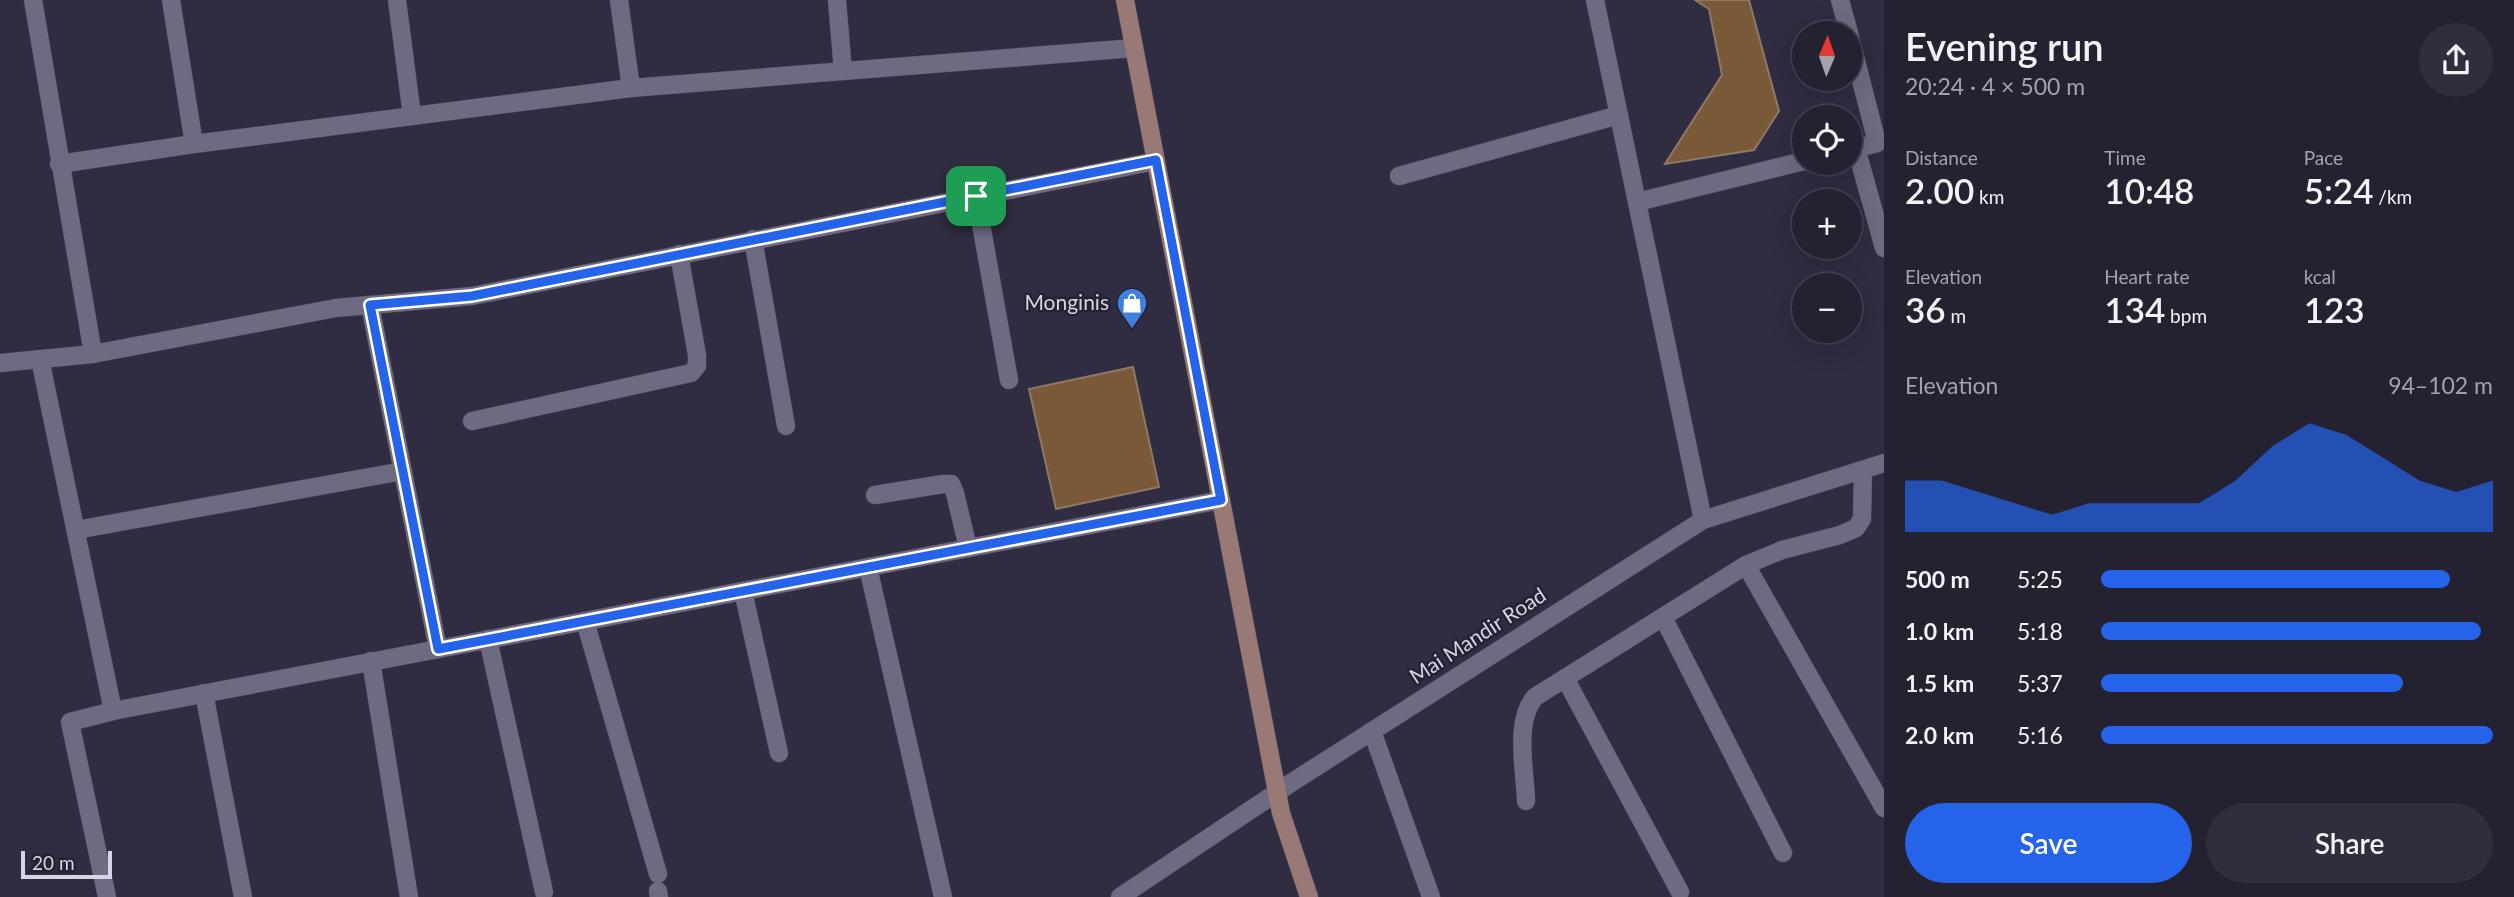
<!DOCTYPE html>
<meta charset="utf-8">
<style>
:root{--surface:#242131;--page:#302e3d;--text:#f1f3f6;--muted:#a3a3ab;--line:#413e4d;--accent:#2563eb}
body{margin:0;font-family:Lato,sans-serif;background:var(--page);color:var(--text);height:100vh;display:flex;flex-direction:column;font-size:26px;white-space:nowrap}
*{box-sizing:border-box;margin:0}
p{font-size:23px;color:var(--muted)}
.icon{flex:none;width:38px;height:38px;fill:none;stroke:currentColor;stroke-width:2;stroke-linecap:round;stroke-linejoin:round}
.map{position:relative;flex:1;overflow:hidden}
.details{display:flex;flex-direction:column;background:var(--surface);width:630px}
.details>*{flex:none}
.needle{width:46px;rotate:2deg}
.buttons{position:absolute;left:1792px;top:21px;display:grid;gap:14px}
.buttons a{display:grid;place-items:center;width:70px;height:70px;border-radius:50%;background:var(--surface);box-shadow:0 7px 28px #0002,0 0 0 2px var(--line);font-size:35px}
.scale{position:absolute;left:21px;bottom:18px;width:91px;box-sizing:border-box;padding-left:7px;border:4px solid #d6d5e2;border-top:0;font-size:19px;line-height:24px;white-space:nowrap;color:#d6d5e2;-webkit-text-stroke:5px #262236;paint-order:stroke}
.pin{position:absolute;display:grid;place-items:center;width:60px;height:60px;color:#fff;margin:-30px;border-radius:14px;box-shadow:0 4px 10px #0006}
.round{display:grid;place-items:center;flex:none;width:74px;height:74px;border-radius:37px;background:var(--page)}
.head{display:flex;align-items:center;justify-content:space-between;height:119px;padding:0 21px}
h1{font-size:38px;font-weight:600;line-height:52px}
.figures{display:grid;grid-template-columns:repeat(3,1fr);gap:10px;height:119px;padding:7px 21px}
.figures div{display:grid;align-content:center}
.figures b{font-size:35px;font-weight:600}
.figures small{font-size:19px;font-weight:400}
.figures p{font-size:19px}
.chart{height:196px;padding:14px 21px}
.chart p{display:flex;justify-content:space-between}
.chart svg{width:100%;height:126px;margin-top:7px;fill:var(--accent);opacity:.7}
.button{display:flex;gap:14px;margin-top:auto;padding:14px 21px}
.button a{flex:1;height:80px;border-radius:42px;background:var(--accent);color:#fff;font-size:28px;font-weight:600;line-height:80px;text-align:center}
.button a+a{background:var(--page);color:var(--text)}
ul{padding:0 21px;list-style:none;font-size:23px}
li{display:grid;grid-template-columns:112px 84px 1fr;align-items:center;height:52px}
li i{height:18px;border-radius:9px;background:var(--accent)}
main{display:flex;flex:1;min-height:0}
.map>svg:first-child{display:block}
.building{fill:#7a5938;stroke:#8d7966;stroke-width:2}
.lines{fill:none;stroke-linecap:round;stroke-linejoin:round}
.street-casing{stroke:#4d4a5b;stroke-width:19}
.secondary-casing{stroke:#4d4a5b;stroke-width:19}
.street{stroke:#6d6a81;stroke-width:18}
.secondary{stroke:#987976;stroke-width:18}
.route-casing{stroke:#fff;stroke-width:14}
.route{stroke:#2563eb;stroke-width:9}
.labels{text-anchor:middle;stroke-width:5;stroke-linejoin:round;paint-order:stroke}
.poi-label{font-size:21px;fill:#d6d5e2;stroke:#262236;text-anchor:end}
.street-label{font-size:21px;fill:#d6d5e2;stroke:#262236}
</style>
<main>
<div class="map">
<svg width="1884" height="897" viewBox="0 0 1884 897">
<rect width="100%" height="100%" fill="#302c41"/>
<g class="building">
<polygon points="1695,0 1749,0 1779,111 1754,150 1665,164 1722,75 1709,9"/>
<polygon points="1133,367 1159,487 1056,509 1029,389"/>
</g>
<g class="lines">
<g class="street-casing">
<g id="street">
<polyline points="33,0 93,354"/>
<polyline points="171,0 194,144"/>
<polyline points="397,0 412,116"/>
<polyline points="619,0 631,88"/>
<polyline points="837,0 843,71"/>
<polyline points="1595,0 1703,520"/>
<polyline points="1840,0 1849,33"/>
<polyline points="1850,37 1877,143 1850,150"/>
<polyline points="1856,148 1884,248"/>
<polyline points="59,164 194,144 631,88 1134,48"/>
<polyline points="1399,176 1619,115"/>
<polyline points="976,196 1009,380"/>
<polyline points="1637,202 1804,161"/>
<polyline points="753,239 786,426"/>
<polyline points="370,305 438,649"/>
<polyline points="40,359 113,711 1221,500"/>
<polyline points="0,363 93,354 336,308 472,296 1156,161"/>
<polyline points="472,421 691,373 697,366 697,355 679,254"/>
<polyline points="875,495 943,484 951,484 955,493 968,548"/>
<polyline points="76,530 403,471"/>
<polyline points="1746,565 1884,808"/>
<polyline points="868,567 943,897"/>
<polyline points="743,591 779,753"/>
<polyline points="1663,617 1783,853"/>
<polyline points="585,621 658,874"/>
<polyline points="488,639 544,892"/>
<polyline points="371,661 409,897"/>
<polyline points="1565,678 1680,892"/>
<polyline points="204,693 243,897"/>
<polyline points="1372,731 1431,897"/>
<path d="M1526 801C1525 770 1514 721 1535 697L1746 565 1782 550 1840 535 1856 528 1862 519 1863 470"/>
<polyline points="658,891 659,897"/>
<polyline points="107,897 70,722 113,711"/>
<polyline points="1120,897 1294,781 1703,520 1884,463"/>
</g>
</g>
<g class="secondary-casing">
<polyline id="secondary" points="1125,0 1281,813 1309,897"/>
</g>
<use href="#street" class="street"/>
<use href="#secondary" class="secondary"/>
</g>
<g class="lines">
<g class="route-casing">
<polygon id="route" points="1156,160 1221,500 438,649 370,305 472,296"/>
</g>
<use href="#route" class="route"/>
</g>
<defs>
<g id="shop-pin" transform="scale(1.575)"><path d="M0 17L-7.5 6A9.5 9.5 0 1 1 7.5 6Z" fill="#3f7fe0" stroke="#262236"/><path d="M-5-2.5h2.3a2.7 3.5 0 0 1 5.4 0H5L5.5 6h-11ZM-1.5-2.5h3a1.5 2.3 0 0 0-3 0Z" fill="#fff"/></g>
</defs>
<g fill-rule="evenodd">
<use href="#shop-pin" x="1132" y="303"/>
</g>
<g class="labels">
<g class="poi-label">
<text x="1109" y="310">Monginis</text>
</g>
<g class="street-label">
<text transform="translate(1478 636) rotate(-33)" y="7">Mai Mandir Road</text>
</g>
</g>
</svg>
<div class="buttons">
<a><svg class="needle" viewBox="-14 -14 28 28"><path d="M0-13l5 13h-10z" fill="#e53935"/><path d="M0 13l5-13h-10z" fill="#a3a3ab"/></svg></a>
<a><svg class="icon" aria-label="locate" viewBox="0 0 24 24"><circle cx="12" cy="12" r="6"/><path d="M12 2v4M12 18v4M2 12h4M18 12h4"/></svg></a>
<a>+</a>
<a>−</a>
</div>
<div class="scale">20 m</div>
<div class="pin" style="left:976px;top:196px;background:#1e9e55"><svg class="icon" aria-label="arrive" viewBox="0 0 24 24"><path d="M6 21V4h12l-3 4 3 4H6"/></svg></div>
</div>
<section class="details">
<div class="head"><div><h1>Evening run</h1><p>20:24 · 4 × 500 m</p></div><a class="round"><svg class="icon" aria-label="share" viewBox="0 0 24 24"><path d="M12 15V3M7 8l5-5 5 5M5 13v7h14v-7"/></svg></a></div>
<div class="figures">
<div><p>Distance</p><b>2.00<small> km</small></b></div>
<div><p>Time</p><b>10:48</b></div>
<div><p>Pace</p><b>5:24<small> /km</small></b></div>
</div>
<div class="figures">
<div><p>Elevation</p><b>36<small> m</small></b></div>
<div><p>Heart rate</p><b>134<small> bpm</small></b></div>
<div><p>kcal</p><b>123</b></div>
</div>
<div class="chart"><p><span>Elevation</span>94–102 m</p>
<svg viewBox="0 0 160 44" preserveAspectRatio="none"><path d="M0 44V26L10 26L20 30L30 34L40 38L50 34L60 34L70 34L80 34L90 26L100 14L110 6L120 10L130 18L140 26L150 30L160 26V44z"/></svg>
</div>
<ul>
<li><b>500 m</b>5:25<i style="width:89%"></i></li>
<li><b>1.0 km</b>5:18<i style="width:97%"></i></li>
<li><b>1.5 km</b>5:37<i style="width:77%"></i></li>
<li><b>2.0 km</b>5:16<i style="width:100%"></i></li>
</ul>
<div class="button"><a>Save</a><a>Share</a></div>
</section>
</main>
